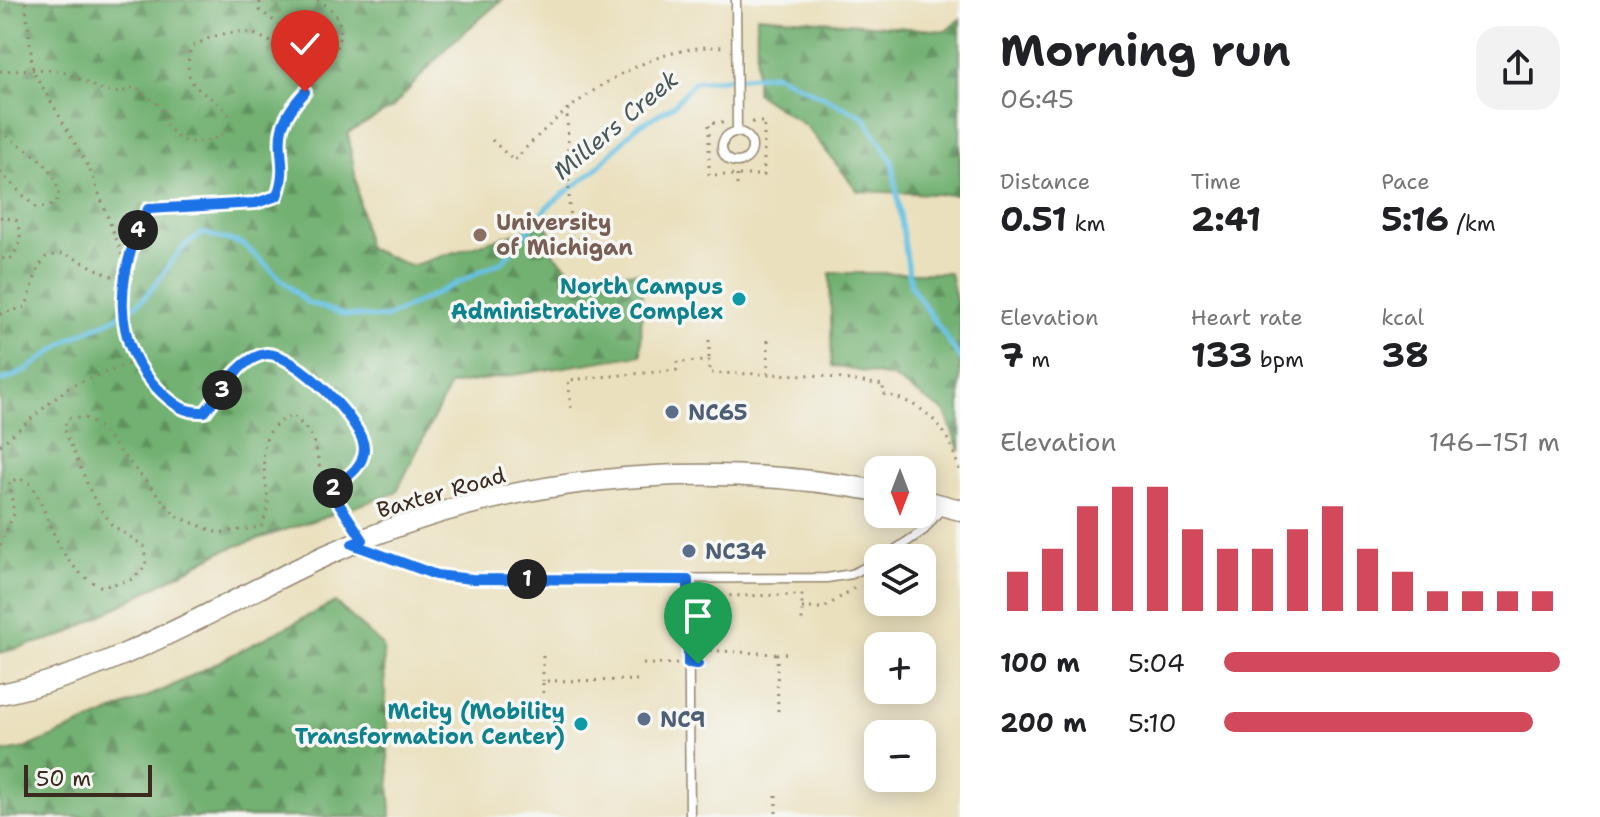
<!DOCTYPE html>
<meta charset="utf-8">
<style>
:root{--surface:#fff;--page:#f2f2f2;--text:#202124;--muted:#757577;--accent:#d1495b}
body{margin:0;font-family:"Shantell Sans",sans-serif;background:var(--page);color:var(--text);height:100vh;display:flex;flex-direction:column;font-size:30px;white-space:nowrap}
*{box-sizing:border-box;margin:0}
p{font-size:26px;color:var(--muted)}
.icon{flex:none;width:44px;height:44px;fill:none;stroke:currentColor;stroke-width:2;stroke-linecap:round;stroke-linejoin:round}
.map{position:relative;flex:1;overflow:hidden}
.sheet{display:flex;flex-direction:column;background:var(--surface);width:640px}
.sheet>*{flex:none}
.needle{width:52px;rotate:180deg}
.tools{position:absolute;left:864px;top:456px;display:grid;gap:16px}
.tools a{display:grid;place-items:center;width:72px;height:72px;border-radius:16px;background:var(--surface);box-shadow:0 4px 20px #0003;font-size:40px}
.scale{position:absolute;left:24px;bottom:20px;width:128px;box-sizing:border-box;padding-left:8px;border:4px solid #3b2a1e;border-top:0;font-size:22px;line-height:28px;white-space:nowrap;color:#3b2a1e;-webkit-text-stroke:6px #f6f6f2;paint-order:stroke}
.pin{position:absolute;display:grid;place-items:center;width:68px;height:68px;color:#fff;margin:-82px -34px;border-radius:50% 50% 50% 0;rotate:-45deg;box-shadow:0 0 8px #0007}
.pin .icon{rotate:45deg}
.km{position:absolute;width:40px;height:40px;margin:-20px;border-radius:50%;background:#222;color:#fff;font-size:22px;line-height:40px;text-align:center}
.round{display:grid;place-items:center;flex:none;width:84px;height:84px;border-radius:24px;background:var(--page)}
.summary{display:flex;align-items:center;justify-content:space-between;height:136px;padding:0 40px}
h1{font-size:44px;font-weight:700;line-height:60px}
.figures{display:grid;grid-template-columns:repeat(3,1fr);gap:12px;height:136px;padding:8px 40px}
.figures div{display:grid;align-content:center}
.figures b{font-size:34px;font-weight:700}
.figures small{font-size:22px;font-weight:400}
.figures p{font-size:22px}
.chart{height:224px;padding:16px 40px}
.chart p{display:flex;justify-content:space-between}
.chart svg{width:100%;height:144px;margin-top:8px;stroke:var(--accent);stroke-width:6}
ul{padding:0 40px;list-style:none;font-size:26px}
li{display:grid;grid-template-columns:128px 96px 1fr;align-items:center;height:60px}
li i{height:20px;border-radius:10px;background:var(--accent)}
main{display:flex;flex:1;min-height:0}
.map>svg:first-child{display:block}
.forest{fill:url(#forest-firs);stroke:#566e48;stroke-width:2}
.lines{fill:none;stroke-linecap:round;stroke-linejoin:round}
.stream{stroke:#67c2e5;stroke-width:5}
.service-casing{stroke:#92856e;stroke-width:11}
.tertiary-casing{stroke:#92856e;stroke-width:23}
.path{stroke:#92856e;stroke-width:3;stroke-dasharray:2 6;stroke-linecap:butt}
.service{stroke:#fff;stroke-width:8}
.tertiary{stroke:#fff;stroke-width:20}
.route-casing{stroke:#fff;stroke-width:16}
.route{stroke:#1a73e8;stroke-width:10}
.education-dot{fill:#8d6e63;stroke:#f6f6f2;stroke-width:3}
.culture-dot{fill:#0f9aa8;stroke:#f6f6f2;stroke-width:3}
.service-dot{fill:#5c6f8a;stroke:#f6f6f2;stroke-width:3}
.labels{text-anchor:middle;stroke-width:7;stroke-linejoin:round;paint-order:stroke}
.education-label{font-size:22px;font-weight:bold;fill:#785e54;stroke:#f6f6f2;text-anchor:start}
.culture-label{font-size:22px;font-weight:bold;fill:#0d838f;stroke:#f6f6f2;text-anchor:end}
.service-label{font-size:22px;font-weight:bold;fill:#4e5e75;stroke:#f6f6f2;text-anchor:start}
.street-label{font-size:22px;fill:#3b2a1e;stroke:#f6f6f2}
.water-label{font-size:24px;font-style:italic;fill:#48585a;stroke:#f6f6f2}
</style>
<main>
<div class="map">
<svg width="960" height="817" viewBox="0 0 960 817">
<defs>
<pattern id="forest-firs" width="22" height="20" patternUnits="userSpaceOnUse" patternTransform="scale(2)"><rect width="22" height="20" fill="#72b172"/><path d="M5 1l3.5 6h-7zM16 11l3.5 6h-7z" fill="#5f905d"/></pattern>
</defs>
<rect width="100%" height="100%" fill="#f6f6f2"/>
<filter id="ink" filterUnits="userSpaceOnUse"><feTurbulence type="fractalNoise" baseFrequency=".0125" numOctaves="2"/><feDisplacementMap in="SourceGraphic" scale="16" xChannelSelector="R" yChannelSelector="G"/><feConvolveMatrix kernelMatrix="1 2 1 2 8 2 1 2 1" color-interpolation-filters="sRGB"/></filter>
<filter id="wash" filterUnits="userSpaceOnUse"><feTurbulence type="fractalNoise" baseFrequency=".006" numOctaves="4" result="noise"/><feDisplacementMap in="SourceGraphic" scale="32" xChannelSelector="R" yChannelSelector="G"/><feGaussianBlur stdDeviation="1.8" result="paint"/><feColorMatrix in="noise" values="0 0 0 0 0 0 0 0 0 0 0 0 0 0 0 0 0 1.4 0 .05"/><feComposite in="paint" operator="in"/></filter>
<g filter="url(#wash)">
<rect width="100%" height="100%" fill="#eae0bd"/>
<g class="forest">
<polygon points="0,0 502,0 449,45 392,108 348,133 367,248 411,266 547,223 553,253 572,272 642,273 641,355 450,385 396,493 222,551 65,635 0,653"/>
<polygon points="757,16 946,31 960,19 960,195 858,191 806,126 756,93"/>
<polygon points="830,273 950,273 960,318 960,452 945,412 892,377 832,366"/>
<polygon points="335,602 383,646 391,817 0,817 0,753 26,748 168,688"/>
</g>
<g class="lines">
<path class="stream" d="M0 381C29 373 45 355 69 340 95 325 123 319 145 297 167 274 174 248 203 233L243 244 306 302 345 315 385 318 503 261 548 206 595 170 635 128 674 105 694 82 775 74 863 116 892 161 911 286 960 358"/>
</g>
</g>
<g filter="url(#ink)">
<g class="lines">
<g class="service-casing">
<g id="service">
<polyline points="736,0 737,132"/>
<circle cx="737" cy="147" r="15"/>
<polyline points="359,547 436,575 472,579 827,578 852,574 878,561"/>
<polyline points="883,558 924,530 943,506"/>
<polyline points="688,580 690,817"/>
</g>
</g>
<g class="tertiary-casing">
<g id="tertiary">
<polyline points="922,500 960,510"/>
<path d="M0 694C120 670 218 605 327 555 499 476 694 457 878 491"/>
</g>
</g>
<g class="path">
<path d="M317 0C383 33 288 95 279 135 274 157 286 172 277 196L256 203 148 209C117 271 107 342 162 393 176 406 184 413 205 412 220 392 240 357 266 354 292 351 365 423 364 449 364 468 344 479 330 490L352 524"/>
<path d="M0 71C19 70 39 68 58 71 87 76 106 105 135 86L161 107 167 126 180 140 196 143 214 139 227 131 231 118C212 88 178 96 191 48 206 37 234 28 253 34 269 39 292 57 308 47L306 37 283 27 259 10 260 0"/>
<polyline points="567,108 570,234 575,238 595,239"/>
<polyline points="723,123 709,123 709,175 764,175 764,122 749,122"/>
<path d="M0 131C27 152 57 161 59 199L49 207H35L0 172"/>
<path d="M492 140 514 161C563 105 647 42 726 47"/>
<polyline points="737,175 737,189"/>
<path d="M0 217 16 220C22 237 22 244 11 258L0 259"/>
<polyline points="0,314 26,307 38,268 46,257 64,253 111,276 127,268 90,170 33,70 25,0"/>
<polyline points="709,340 709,361"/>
<polyline points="768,340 768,373"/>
<path d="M571 408 568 380 677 370V362L709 361V373L814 375 884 385 882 394C928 403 950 430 960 474"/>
<polyline points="0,445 70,386 134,362"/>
<path d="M0 545 14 514 9 481 20 479 31 484C55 525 56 566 102 587L133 579 146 566 144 546 112 525 93 497 64 429 68 418H85L98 426 176 516 218 533 261 527C264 520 268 511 268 503 266 468 250 432 293 415 300 423 310 431 314 441 320 460 317 473 330 490"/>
<polyline points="700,604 709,597 717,596 802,595 802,626"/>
<polyline points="802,608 824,608 859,585"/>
<polyline points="702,650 777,654"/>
<polyline points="543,656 543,681"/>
<polyline points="643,664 678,664"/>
<polyline points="543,693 543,681 643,680"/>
<polyline points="778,711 777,654 789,653"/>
<polyline points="776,795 776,817"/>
</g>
<use href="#service" class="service"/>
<use href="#tertiary" class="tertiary"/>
</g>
</g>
<g class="lines" filter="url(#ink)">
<g class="route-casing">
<path id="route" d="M305 92C260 141 294 151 277 196L256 203 148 209C117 271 107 342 162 393 176 406 185 413 205 412 220 393 240 357 266 354 293 351 365 423 364 449 364 468 344 479 330 490L363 540 352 544 436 575 472 579 688 580V664H698"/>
</g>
<use href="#route" class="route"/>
</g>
<circle class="education-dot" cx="480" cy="235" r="8"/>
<g class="culture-dot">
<circle cx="739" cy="299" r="8"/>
<circle cx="581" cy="724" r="8"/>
</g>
<g class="service-dot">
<circle cx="672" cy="412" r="8"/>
<circle cx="689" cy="551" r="8"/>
<circle cx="644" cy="719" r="8"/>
</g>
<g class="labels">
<g class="education-label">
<text x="496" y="230">University<tspan x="496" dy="25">of Michigan</tspan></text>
</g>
<g class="culture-label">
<text x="723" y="294">North Campus<tspan x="723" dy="25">Administrative Complex</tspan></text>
<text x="565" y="719">Mcity (Mobility<tspan x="565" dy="25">Transformation Center)</tspan></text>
</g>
<g class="service-label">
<text x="688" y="420">NC65</text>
<text x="705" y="559">NC34</text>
<text x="660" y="727">NC9</text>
</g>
<g class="street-label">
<text transform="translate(441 492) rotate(-16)" y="8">Baxter Road</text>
</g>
<g class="water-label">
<text transform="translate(616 125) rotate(-40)" y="8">Millers Creek</text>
</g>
</g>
</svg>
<div class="tools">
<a><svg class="needle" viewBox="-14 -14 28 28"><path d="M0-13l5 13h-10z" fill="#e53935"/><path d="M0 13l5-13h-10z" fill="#757577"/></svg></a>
<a><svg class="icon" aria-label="layers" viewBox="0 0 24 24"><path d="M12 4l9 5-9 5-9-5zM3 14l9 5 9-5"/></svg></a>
<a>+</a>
<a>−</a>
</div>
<div class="scale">50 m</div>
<div class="pin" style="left:698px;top:664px;background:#1e9e55"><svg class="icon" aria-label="arrive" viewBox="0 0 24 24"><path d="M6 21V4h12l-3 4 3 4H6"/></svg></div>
<div class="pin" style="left:305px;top:92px;background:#d93025"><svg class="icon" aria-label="check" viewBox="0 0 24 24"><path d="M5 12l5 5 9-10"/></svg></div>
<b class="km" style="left:527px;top:579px">1</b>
<b class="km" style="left:333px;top:488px">2</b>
<b class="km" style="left:222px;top:390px">3</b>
<b class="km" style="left:138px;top:230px">4</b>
</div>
<section class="sheet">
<div class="summary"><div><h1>Morning run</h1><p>06:45</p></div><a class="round"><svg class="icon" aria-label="share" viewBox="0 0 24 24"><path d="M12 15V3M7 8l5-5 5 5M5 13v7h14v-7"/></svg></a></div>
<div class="figures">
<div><p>Distance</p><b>0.51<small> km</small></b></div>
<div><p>Time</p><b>2:41</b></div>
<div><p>Pace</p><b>5:16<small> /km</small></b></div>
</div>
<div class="figures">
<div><p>Elevation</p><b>7<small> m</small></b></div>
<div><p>Heart rate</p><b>133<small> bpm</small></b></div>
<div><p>kcal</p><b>38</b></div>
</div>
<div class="chart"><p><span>Elevation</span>146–151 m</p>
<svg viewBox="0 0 160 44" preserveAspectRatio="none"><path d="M5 44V32M15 44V25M25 44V12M35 44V6M45 44V6M55 44V19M65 44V25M75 44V25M85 44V19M95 44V12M105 44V25M115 44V32M125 44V38M135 44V38M145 44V38M155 44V38"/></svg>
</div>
<ul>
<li><b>100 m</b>5:04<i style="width:100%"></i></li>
<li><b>200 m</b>5:10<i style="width:92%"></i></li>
</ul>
</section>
</main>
